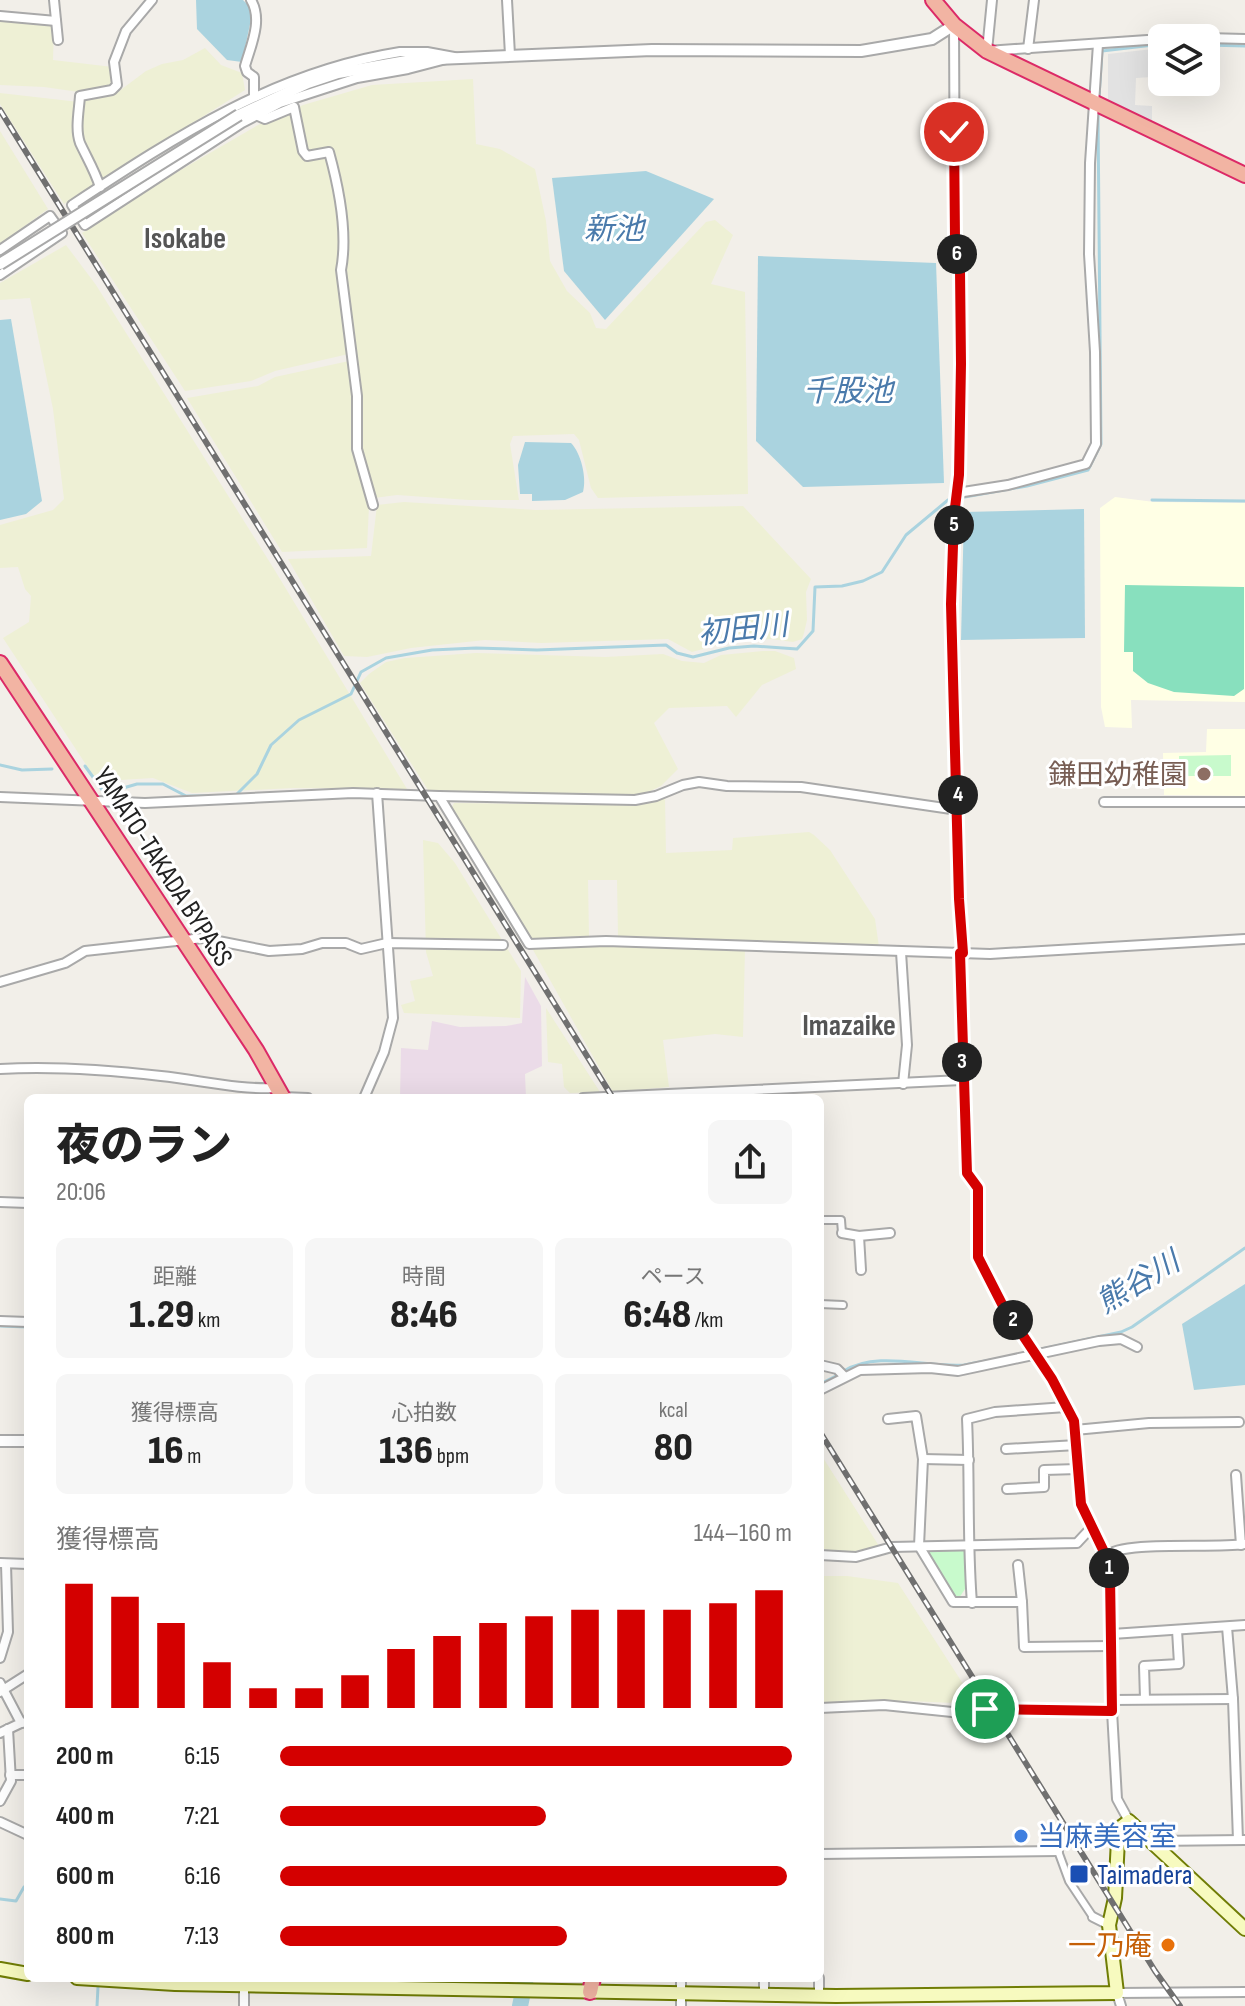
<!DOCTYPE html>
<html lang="ja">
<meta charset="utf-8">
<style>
:root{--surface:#fff;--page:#f6f6f6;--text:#222;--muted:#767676;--accent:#d40000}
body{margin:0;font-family:"Sofia Sans Condensed","Noto Sans JP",sans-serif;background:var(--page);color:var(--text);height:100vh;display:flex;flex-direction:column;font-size:30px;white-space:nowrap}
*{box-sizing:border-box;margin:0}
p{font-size:26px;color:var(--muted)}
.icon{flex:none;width:44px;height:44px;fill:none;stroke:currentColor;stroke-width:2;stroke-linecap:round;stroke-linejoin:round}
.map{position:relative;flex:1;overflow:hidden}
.side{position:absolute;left:24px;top:1094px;width:800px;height:888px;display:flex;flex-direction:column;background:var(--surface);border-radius:12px;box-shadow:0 8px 32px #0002}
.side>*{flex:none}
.controls{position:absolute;left:1148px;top:24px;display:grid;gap:16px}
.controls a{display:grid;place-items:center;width:72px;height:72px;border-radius:12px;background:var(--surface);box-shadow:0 8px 32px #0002;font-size:40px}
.pin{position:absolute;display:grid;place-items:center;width:68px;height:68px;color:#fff;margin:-34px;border:4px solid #fff;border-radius:50%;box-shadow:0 2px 8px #0007}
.km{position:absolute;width:40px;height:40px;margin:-20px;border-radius:50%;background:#222;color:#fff;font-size:22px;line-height:40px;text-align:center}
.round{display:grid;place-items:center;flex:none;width:84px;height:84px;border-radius:12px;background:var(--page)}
.head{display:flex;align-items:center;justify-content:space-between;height:136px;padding:0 32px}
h1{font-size:44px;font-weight:800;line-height:60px}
.figures{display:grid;grid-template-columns:repeat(3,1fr);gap:12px;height:136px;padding:8px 32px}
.figures div{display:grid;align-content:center;border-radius:12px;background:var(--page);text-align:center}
.figures b{font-size:40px;font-weight:800}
.figures small{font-size:22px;font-weight:400}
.figures p{font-size:22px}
.chart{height:224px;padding:16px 32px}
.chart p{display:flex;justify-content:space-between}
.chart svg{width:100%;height:144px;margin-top:8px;stroke:var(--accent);stroke-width:6}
ul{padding:0 32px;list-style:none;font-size:26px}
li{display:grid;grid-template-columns:128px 96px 1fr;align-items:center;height:60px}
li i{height:20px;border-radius:10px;background:var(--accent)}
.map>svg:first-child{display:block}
.industrial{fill:#ebdbe8}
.education{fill:#ffffe5}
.farmland{fill:#eef0d5}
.park{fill:#c8facc}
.pitch{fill:#88e0be}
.parking{fill:#e2e2e2}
.water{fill:#aad3df}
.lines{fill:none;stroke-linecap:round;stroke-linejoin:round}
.stream{stroke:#aad3df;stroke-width:3}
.river{stroke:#aad3df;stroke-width:16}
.pedestrian-casing{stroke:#a9a9a9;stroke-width:10}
.minor-casing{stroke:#a9a9a9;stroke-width:12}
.tertiary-casing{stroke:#a9a9a9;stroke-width:14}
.secondary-casing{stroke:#707d05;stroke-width:16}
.trunk-casing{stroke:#dc2a67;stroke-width:18}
.pedestrian{stroke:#fff;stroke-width:6}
.minor{stroke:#fff;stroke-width:8}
.tertiary{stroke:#fff;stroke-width:10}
.secondary{stroke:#f7fabf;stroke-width:12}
.trunk{stroke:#f2b4a3;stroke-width:14}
.rail-casing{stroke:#707070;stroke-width:6}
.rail{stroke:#fff;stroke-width:3;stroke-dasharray:9;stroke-linecap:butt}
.tertiary-bridge-casing{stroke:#a9a9a9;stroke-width:14;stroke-linecap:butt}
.tertiary-bridge{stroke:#fff;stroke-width:10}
.route-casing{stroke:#fff;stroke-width:16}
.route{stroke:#d40000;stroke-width:10}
.education-dot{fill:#8d6e63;stroke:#fff;stroke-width:3}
.shop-dot{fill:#3f7fe0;stroke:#fff;stroke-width:3}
.transit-dot{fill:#1a4fb4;stroke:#fff;stroke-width:3}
.food-dot{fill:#e8710a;stroke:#fff;stroke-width:3}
.labels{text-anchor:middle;stroke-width:6;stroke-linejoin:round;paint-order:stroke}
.education-label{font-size:28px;fill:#785e54;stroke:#fff;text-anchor:end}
.street-label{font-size:28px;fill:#222;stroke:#fff}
.shop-label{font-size:28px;fill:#366cbe;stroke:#fff;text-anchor:start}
.transit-label{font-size:28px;fill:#164399;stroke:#fff;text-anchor:start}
.food-label{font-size:28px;fill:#c56008;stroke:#fff;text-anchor:end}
.water-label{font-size:30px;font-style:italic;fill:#4a7aab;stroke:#fff}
.neighbourhood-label{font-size:30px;font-weight:bold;fill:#555;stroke:#fff}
</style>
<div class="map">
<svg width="1245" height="2006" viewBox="0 0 1245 2006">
<rect width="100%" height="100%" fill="#f2efe9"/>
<polygon class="industrial" points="525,977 541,1006 542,1066 525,1074 526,1098 400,1098 401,1048 428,1050 432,1021 460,1027 506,1026 522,1023"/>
<g class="education">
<polygon points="1115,497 1154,502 1245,503 1245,702 1131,700 1132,728 1105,727 1101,707 1100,508"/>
<polygon points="1207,729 1245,729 1245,796 1164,795 1163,753 1206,752"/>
</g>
<g class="farmland">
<polygon points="0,21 54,26 53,60 113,67 110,87 79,92 44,87 0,85"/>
<polygon points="205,48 221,65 242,73 245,90 64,204 0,104 0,93 79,102 100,98 118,92 146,71 162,64 183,60"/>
<polygon points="473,79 476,144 500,149 535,169 546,221 550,261 567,291 590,313 596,328 606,329 706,222 715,220 733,235 711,284 745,292 748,494 598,498 591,488 579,440 574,434 513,436 510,444 519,500 469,500 397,495 374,498 363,454 357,352 275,371 251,381 185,391 82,233 160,182 258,125 303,105 372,85"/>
<polygon points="0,131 48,209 0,244"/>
<polygon points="66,245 96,285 274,569 407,789 294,788 192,793 153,778 120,780 104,786 98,783 3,638 29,622 31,596 25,589 18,567 0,568 0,525 53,510 64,499 53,409 30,298 0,300 0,283"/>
<polygon points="349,361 354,411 354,450 369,506 367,548 282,552 187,398 258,386 275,377"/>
<polygon points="404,502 536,510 743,506 811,579 806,592 807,620 804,633 802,639 793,642 771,639 725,643 692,652 668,639 541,643 485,640 411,648 367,657 344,656 288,559 371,556 377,505"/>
<polygon points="763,651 775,651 794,658 796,669 762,685 736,717 727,706 669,708 654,723 678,769 661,786 644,794 562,796 430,793 360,683 369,674 386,662 405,658 476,653 605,657 663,654 682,661 704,663 721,655"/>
<polygon points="665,798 666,853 732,850 733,838 809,832 814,835 830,850 875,919 879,947 618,936 617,880 588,880 589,936 532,939 451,809 454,803 622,805 645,804"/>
<polygon points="423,840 438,843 455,863 521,971 520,1018 404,1013 401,1005 415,1001 410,981 433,976 426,952"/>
<polygon points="610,945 745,949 743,1037 715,1034 663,1040 669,1087 613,1092 532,948"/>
<polygon points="546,1008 600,1092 570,1093 564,1087 562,1064 548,1062"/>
<polygon points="820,1453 879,1546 847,1553 824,1549 824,1516 820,1516"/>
<polygon points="820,1576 847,1576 898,1583 976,1704 910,1701 820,1702"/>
</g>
<g class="park">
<polygon points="1231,755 1231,776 1179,776 1179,756"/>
<polygon points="965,1548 965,1589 959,1598 955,1597 928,1555 931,1551"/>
</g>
<polygon class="pitch" points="1125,585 1244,587 1244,689 1234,696 1174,692 1148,683 1133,671 1133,652 1124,652"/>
<polygon class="parking" points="1153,49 1152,77 1136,78 1135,105 1152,106 1152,121 1144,121 1108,105 1108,54"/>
<g class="water">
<polygon points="196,0 243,0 253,10 242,62 227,60 197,29"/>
<polygon points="646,171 714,199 605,320 564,271 552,178"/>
<polygon points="758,256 936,263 944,483 803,487 756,441"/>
<polygon points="11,319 42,501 26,514 0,520 0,320"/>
<path d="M525 442 571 443C581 453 587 478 583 492L565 500 532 501V494H520L518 465Z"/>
<polygon points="1084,509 1085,638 961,640 964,512"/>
<polygon points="1245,1284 1245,1385 1194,1390 1182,1324"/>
</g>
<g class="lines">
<g class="stream">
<polyline points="1206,45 1245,46"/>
<polyline points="1099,97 1102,51 1162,44"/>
<polyline points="1152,500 1245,501"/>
<polyline points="0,765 22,770 52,769"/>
<polyline points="85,766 103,791 113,791 137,784 163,784 186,796 207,796"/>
<polyline points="235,796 257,774 271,745 299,720 351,694 361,672 386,658 432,650 476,648 537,650 666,645 677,653 693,657 729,648 754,646 797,649 813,631 815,587 842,586 863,581 882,572 906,535 948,500 1027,486 1088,470 1101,444 1098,115"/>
<polyline points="0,1326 28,1327"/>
<polyline points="1037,1350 1121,1332 1132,1327 1245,1248"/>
<path d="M844 1371C878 1350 926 1368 964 1365 977 1363 990 1360 1002 1358"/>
<polyline points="820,1384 838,1375"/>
<polyline points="0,1899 16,1901 24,1887 28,1886"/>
<polyline points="97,2006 98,1987"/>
</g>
<polyline class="river" points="520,2006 526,1978"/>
<g class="pedestrian-casing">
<g id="pedestrian">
<polyline points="820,1220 841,1220 842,1233"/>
<polyline points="820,1304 843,1305"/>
<polyline points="981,1709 1002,1709"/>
<polyline points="1058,1851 1069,1881 1093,1917"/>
</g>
</g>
<g class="minor-casing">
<g id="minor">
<polyline points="54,0 58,40"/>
<path d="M251 0C263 20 251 45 245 66L247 72 254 77V97"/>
<polyline points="507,0 510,55"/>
<polyline points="992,0 987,51 1162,39"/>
<polyline points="0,16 56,21"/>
<polyline points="954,26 955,239 960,270 961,364 959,475 954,516 951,604 959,899 963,953"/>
<polyline points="1171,38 1176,38"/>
<polyline points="1206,38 1245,39"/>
<polyline points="1028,49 1034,0"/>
<path d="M400 52H427L454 57 408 69 357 78 280 103 242 123 85 225 72 205C177 136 274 72 400 52Z"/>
<path d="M256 115 265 119 294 107 303 151 307 156 329 152C339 188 348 233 341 270L357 396V449L373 505"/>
<path d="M100 187C95 171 87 158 80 143 75 129 79 111 80 96L112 90 117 85 114 62 126 31 152 0"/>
<polyline points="0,250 50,216 62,233 0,275"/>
<polyline points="957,493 1008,485 1086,464 1096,444 1095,352 1089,254 1090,163 1098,44"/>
<polyline points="439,796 635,800 656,796 683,785 699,782 727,786 801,787 958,810"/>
<polyline points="0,797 145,803 353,793 439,796 529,944 606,941 990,954 1245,939"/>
<polyline points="1104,802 1245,802"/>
<polyline points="901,952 907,1045 903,1084"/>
<polyline points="960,953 967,1173 978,1188 978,1257 1002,1304 1052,1379 1074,1421 1081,1504 1106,1556 1110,1575 1112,1711 1117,1799 1129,1821"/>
<polyline points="0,982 65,963 85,951 203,938 269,951 302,949 322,943 346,943 361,949 387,943 503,945"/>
<path d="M0 1069C52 1066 109 1070 161 1076 200 1080 238 1090 278 1088"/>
<polyline points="282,1097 308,1098"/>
<polyline points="364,1098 384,1052 393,1018 377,793"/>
<polyline points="583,1098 962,1080"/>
<polyline points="0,1202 28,1203"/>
<polyline points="842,1233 859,1236"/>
<polyline points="861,1270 859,1236 890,1233"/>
<polyline points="0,1321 28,1322"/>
<polyline points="820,1365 837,1369 844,1376"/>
<polyline points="820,1390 860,1370 930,1368 958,1371 1099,1341 1121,1339 1137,1347"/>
<polyline points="888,1419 916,1416 923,1459 919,1546 953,1602 1022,1602 1024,1647 1112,1646"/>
<polyline points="1075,1430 1149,1423 1239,1422"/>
<polyline points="1006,1449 1077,1445"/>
<polyline points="923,1459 969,1460"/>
<polyline points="1236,1475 1241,1545"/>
<polyline points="1007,1489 1044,1487 1044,1470 1078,1469"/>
<polyline points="820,1555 856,1557 892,1547 1077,1543 1091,1528"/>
<path d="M1106 1556C1124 1540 1214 1549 1245 1544"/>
<polyline points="0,1563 28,1564"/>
<polyline points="1018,1565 1022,1602"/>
<path d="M972 1603C967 1541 970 1480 967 1419L995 1412 1066 1407"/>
<polyline points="1227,1627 1233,1699 1238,1840"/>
<polyline points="1112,1634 1245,1625"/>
<polyline points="0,1658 8,1632 6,1564"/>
<polyline points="0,1683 21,1723"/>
<polyline points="0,1692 28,1674"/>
<polyline points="1145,1699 1144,1666 1179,1664 1177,1630"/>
<polyline points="1112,1700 1233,1699"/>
<polyline points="820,1708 884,1705 952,1712 981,1709"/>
<polyline points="1002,1709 1112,1711"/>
<polyline points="0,1733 21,1723 28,1722"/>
<polyline points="10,1775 28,1775"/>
<polyline points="0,1801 11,1781 8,1729"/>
<polyline points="0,1822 28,1835"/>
<polyline points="1152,1841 1245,1840"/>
<polyline points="820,1854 1058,1851"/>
<polyline points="1093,1917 1109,1925"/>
<polyline points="764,1995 764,1978"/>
<polyline points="819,1995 819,1978"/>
<polyline points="244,2006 244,1984"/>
<polyline points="681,2006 681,1978"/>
<polyline points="1121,2006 1117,1993 1245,1992"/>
</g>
</g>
<g class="tertiary-casing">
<g id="tertiary">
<polyline points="239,115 308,83 338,73 412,60 652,50 861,51 932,39 954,25"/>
<polyline points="0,1441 28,1441"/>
</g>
</g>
<g class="secondary-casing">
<g id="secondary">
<polyline points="0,1969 28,1974"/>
<polyline points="77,1978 175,1984 836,1996 1117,1993 1109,1925 1115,1898 1118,1840 1121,1827 1129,1821 1245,1929"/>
</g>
</g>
<g class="trunk-casing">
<g id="trunk">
<polyline points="933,0 954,25 987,51 1245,175"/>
<polyline points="0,663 256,1050 283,1098"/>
<polyline points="590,1992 593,1978"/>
</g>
</g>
<use href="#pedestrian" class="pedestrian"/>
<use href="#minor" class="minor"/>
<use href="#tertiary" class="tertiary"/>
<use href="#secondary" class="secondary"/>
<use href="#trunk" class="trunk"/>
<g class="rail-casing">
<g id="rail">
<polyline points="0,110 613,1098"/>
<polyline points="820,1432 1155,1971 1180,2006"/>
</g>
</g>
<use href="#rail" class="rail"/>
<g class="tertiary-bridge-casing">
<polyline id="tertiary-bridge" points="0,264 239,115"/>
</g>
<use href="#tertiary-bridge" class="tertiary-bridge"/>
</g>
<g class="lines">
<g class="route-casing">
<polyline id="route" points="954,132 955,239 960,270 961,364 959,475 954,516 951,604 959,899 963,953 960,953 967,1173 978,1188 978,1257 1002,1304 1052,1379 1074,1421 1081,1504 1106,1556 1110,1575 1112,1711 985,1709"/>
</g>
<use href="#route" class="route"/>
</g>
<circle class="education-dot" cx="1204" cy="774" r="8"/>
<circle class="shop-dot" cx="1021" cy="1836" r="8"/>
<rect class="transit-dot" x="1069" y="1864" width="20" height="20" rx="4"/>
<circle class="food-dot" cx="1168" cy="1945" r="8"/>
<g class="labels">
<g class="education-label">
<text x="1188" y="784">鎌田幼稚園</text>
</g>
<g class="street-label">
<text transform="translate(164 866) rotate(57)" y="10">YAMATO-TAKADA BYPASS</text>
</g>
<g class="shop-label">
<text x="1037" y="1846">当麻美容室</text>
</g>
<g class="transit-label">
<text x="1097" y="1884">Taimadera</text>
</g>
<g class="food-label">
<text x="1152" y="1955">一乃庵</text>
</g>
<g class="water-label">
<text x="614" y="239">新池</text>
<text x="848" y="401">千股池</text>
<text transform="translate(743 629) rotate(-6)" y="10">初田川</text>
<text transform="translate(1138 1282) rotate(-31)" y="10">熊谷川</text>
</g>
<g class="neighbourhood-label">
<text x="185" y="248">Isokabe</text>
<text x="849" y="1035">Imazaike</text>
</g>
</g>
</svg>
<div class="controls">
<a><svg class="icon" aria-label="layers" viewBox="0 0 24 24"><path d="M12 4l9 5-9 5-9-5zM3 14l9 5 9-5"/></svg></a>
</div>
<div class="pin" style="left:985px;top:1709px;background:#1e9e55"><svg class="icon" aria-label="arrive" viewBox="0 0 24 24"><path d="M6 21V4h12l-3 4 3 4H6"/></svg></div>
<div class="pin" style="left:954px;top:132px;background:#d93025"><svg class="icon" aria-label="check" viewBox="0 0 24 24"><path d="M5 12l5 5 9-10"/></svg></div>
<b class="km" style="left:1109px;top:1568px">1</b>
<b class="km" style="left:1013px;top:1320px">2</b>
<b class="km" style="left:962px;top:1062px">3</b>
<b class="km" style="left:958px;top:795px">4</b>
<b class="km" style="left:954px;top:525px">5</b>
<b class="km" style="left:957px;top:254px">6</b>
<section class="side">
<div class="head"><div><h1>夜のラン</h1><p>20:06</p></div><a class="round"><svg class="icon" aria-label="share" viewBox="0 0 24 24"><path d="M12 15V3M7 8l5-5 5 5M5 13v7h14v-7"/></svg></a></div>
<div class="figures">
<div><p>距離</p><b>1.29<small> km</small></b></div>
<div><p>時間</p><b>8:46</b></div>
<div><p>ペース</p><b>6:48<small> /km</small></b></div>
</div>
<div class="figures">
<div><p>獲得標高</p><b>16<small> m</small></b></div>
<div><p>心拍数</p><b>136<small> bpm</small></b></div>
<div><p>kcal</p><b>80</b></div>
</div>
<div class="chart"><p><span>獲得標高</span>144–160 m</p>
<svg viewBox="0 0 160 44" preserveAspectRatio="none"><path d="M5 44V6M15 44V10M25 44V18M35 44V30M45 44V38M55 44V38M65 44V34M75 44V26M85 44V22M95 44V18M105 44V16M115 44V14M125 44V14M135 44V14M145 44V12M155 44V8"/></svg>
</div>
<ul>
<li><b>200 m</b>6:15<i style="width:100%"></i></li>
<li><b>400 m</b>7:21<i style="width:52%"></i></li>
<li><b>600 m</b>6:16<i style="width:99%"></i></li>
<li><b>800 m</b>7:13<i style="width:56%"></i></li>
</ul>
</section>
</div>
